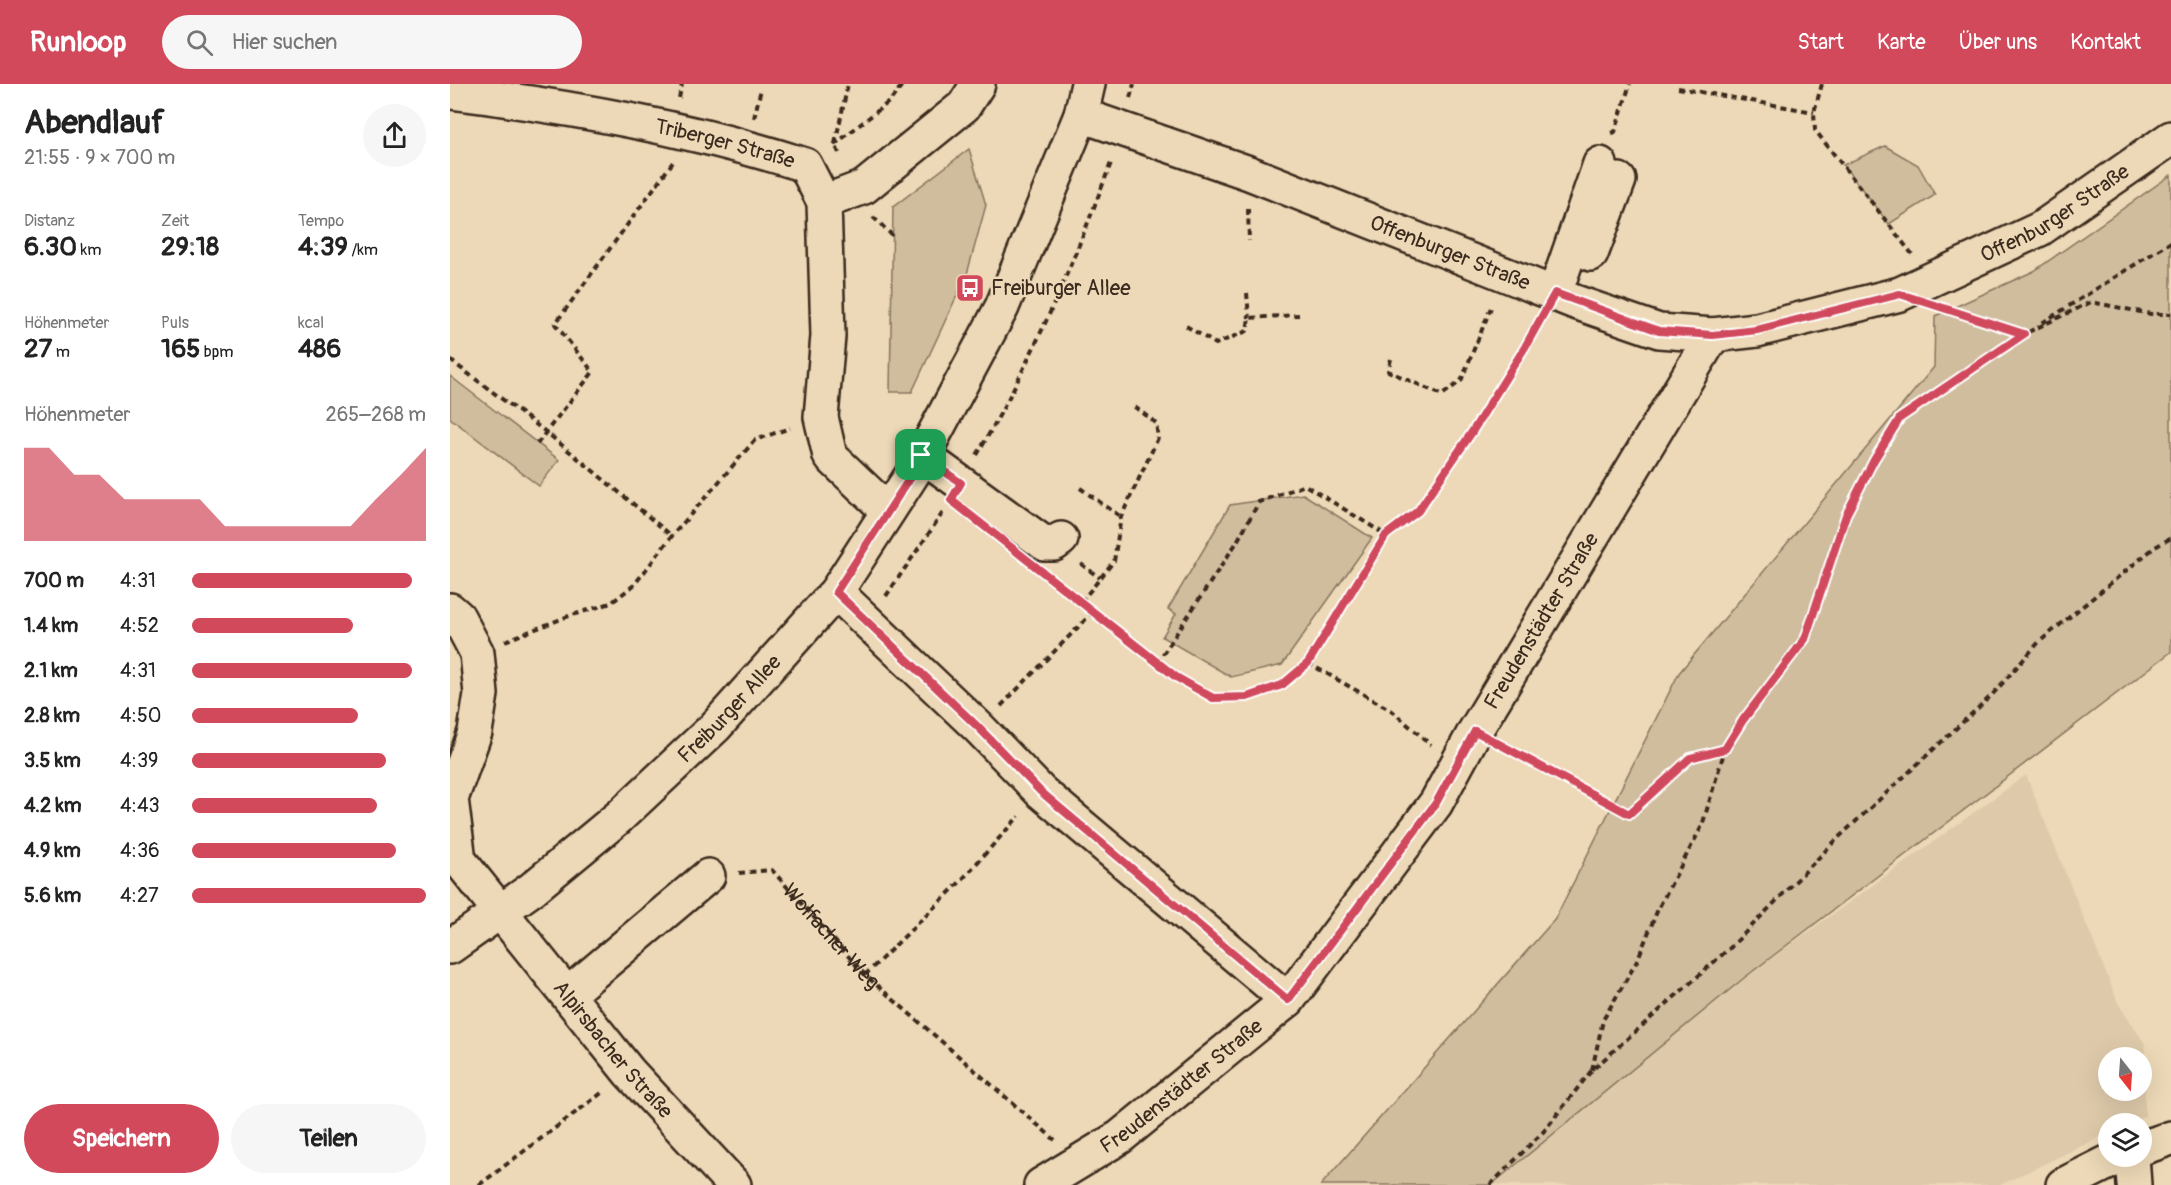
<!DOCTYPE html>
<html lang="de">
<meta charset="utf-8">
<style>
:root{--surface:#fff;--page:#f6f6f6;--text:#222;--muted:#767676;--accent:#d1495b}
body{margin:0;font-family:Pangolin,sans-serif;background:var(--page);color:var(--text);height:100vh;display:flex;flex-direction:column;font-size:22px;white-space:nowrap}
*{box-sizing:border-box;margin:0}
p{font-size:20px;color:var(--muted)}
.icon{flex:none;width:33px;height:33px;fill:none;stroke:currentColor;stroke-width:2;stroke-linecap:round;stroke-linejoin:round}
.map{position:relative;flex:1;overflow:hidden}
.drawer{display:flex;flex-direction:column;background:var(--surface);width:450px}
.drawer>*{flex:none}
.needle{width:39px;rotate:163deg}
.fabs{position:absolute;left:1648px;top:963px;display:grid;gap:12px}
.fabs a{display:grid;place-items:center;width:54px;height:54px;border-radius:50%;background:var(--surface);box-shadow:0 6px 24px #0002;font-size:30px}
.pin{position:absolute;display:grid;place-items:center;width:51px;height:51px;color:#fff;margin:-26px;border-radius:12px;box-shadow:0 3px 9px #0006}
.round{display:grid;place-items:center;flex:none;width:63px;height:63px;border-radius:32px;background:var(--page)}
.summary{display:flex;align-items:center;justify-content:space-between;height:102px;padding:0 24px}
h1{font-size:33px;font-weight:700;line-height:45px}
.stats{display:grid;grid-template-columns:repeat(3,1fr);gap:9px;height:102px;padding:6px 24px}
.stats div{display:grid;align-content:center}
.stats b{font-size:26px;font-weight:700}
.stats small{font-size:16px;font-weight:400}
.stats p{font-size:16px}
.chart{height:168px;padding:12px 24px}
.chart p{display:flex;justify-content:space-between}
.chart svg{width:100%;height:108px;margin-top:6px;fill:var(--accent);opacity:.7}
.button{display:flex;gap:12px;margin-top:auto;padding:12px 24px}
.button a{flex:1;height:69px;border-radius:36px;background:var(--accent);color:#fff;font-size:24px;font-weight:700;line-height:69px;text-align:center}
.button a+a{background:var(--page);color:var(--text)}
ul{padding:0 24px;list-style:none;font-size:20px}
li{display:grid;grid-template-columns:96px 72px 1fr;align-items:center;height:45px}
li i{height:15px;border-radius:8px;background:var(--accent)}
header{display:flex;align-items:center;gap:36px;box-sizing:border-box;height:84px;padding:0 30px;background:var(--accent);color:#fff}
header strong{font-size:28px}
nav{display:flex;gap:33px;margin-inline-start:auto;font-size:21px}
.search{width:420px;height:54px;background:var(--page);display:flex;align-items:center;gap:15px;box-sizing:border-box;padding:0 21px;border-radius:33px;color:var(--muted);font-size:22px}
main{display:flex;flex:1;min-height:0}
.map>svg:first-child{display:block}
.built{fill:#decaaa;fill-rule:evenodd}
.green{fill:#d0bd9e;stroke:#86745e;stroke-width:1.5}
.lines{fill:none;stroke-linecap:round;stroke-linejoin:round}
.minor-casing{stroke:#3b2a1e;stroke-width:38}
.path{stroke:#3b2a1e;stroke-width:4;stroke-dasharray:6 4.5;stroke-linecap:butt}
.minor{stroke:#edd9b7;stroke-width:33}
.route-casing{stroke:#fff;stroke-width:12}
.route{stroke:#d1495b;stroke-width:8}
.labels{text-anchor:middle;stroke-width:5;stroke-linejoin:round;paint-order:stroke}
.street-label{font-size:21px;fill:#3b2a1e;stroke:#edd9b7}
.poi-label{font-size:21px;fill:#3b2a1e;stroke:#edd9b7;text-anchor:start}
</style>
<header>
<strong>Runloop</strong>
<div class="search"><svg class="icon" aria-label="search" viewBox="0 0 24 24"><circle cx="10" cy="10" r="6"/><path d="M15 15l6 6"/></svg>Hier suchen</div>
<nav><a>Start</a><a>Karte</a><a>Über uns</a><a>Kontakt</a></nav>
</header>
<main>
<section class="drawer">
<div class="summary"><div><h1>Abendlauf</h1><p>21:55 · 9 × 700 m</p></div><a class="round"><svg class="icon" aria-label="share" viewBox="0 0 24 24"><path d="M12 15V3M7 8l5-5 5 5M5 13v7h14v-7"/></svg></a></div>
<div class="stats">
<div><p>Distanz</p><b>6.30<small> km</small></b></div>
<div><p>Zeit</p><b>29:18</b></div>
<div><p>Tempo</p><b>4:39<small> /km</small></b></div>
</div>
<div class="stats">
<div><p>Höhenmeter</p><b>27<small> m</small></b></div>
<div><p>Puls</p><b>165<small> bpm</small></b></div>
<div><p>kcal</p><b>486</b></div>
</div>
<div class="chart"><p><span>Höhenmeter</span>265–268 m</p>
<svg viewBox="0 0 160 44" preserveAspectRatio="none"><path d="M0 44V6L10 6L20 17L30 17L40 27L50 27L60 27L70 27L80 38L90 38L100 38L110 38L120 38L130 38L140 27L150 17L160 6V44z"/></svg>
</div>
<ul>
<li><b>700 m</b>4:31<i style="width:94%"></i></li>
<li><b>1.4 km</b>4:52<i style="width:69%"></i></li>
<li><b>2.1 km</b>4:31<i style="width:94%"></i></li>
<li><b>2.8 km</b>4:50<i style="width:71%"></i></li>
<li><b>3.5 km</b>4:39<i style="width:83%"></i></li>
<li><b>4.2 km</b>4:43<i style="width:79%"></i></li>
<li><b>4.9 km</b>4:36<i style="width:87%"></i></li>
<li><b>5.6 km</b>4:27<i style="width:100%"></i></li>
</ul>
<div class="button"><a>Speichern</a><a>Teilen</a></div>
</section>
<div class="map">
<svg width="1721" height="1101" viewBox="0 0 1721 1101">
<rect width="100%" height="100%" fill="#edd9b7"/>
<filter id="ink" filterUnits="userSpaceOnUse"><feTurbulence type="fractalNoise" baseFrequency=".0167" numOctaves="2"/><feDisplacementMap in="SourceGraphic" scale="12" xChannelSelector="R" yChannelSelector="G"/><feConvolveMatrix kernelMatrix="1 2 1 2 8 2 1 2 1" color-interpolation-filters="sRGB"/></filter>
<g filter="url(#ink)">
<path class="built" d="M1576 691 1669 921 1695 960V1032L1678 1039 1659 1040V1049L1550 1101H1041L1294 894ZM1659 974H1692V1006H1659Z"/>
<g class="green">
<polygon points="1435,62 1468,81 1485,111 1439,140 1393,81"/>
<polygon points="519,65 536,121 517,190 462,308 440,308 443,123"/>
<polygon points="1721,91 1721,568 1294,894 1041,1101 871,1101 1105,835 1229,589 1484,283 1485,232 1584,187"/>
<polygon points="0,292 109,376 89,402 0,334"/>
<polygon points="853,410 922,454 832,581 781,593 712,553 726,530 718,525 780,421"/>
</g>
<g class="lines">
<g class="minor-casing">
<g id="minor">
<path id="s2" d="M0 8C121 23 239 44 355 81L374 118 378 252 371 333 380 372 438 427"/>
<path id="s3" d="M631 31 799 89 1125 218 1209 247 1263 251 1307 246 1450 210 1590 145 1721 54"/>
<polyline points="374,118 414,103 514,22 528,0"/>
<polyline points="1141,170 1169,96"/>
<polyline points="1105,209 1150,80"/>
<polyline points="472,371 595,460 604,460 611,455"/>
<polyline points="386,508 529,644 590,707 838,916"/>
<path id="s4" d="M0 526 8 533 27 569 31 610 25 648 1 715 9 776 179 988 284 1101"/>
<path id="s5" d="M0 863 82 805 169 733 265 643 386 508 465 386 552 223 631 31 638 0"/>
<polyline points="118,910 258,792"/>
<polyline points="1692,1064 1721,1054"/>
<polyline points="1682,1072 1684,1101"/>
<path id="s6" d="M591 1101 670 1053 838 916 986 719 1025 647 1263 251"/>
<polyline points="1613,1101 1671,1072"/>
</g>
</g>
<g class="path">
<polyline points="1372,0 1364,28 1365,46 1462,170"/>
<polyline points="1228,4 1364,28"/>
<polyline points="229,14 232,0"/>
<polyline points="680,14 684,0"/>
<polyline points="304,34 311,5"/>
<polyline points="1162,49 1165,48 1180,0"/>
<polyline points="384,61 440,17 453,0"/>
<polyline points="389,69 385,60 398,0"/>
<polyline points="798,125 799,157"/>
<polyline points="423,133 443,152"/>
<polyline points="797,209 799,234"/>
<polyline points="1497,225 1576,249"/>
<polyline points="1592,239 1721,158"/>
<polyline points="736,242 766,260 797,247 799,234 849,231"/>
<polyline points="941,275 938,287 992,311 1011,297 1042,221"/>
<polyline points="0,276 96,348 143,288 105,240 223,78"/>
<polyline points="87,360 96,348 222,452"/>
<path d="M527 371C582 277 624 178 662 76"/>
<polyline points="630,404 671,433"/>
<polyline points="631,480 650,494"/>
<polyline points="600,494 685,563 726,593 763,614 797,613 832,601 858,579 936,451 968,427 1022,348 1088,239"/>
<polyline points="436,512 494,427"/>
<polyline points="631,518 664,477 671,433 708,354 706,339 682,321"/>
<polyline points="55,557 116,533 161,519 184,501 222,452 305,356 340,344"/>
<polyline points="707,579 785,461 809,418 855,401 936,451"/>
<polyline points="858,579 941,626 981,661"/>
<polyline points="551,622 643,528"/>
<polyline points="1054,663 1179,730 1240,674 1274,665"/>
<path id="s1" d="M289 789 322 786 415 891 605 1056"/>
<polyline points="415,891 509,799 569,732"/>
<polyline points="1142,986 1153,936 1187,877 1208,825 1252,742 1275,665 1293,636 1355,555 1396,431 1424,376 1450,334 1574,250 1641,218 1701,230 1721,230"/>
<polyline points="29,1101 153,1008"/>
<polyline points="1040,1101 1094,1047 1142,986 1281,863 1388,754 1542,611 1589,558 1705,463 1721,454"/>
</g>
<use href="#minor" class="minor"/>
</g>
</g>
<g class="lines" filter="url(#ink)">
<g class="route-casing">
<polygon id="route" points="1105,209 1209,247 1263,251 1307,246 1450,210 1574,250 1450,334 1424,376 1396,431 1355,555 1293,636 1275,665 1240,674 1179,730 1025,647 986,719 838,916 590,707 529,644 386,508 465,386 471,371 511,399 501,416 726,593 763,614 797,613 832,601 858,579 936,451 968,427 1022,348 1075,263"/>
</g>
<use href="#route" class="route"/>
</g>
<defs>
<g id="bus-square" transform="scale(1.5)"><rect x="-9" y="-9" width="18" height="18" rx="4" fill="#d1495b" stroke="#edd9b7"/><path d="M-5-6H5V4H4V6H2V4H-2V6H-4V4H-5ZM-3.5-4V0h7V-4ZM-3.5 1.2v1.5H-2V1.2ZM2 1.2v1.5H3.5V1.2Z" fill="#fff"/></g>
</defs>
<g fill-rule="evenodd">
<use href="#bus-square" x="520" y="204"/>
</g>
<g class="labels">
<g class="street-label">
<text dy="7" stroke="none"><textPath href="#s2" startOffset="280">Triberger Straße</textPath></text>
<text dy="7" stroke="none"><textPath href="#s3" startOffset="1038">Offenburger Straße</textPath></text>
<text dy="7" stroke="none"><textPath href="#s3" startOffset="394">Offenburger Straße</textPath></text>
<text dy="7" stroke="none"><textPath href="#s6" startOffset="766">Freudenstädter Straße</textPath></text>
<text dy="7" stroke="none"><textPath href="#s5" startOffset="368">Freiburger Allee</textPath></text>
<text dy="7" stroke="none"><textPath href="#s1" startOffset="122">Wolfacher Weg</textPath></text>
<text dy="7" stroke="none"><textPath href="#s4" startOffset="508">Alpirsbacher Straße</textPath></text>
<text dy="7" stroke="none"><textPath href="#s6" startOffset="172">Freudenstädter Straße</textPath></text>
</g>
<g class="poi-label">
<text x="541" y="211">Freiburger Allee</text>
</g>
</g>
</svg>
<div class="fabs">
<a><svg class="needle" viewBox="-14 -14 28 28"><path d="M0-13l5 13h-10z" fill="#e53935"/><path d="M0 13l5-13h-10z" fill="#767676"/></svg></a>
<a><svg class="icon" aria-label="layers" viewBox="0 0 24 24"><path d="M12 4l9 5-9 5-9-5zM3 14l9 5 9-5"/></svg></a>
</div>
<div class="pin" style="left:471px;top:371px;background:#1e9e55"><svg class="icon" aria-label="arrive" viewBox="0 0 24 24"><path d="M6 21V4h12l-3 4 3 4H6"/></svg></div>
</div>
</main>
